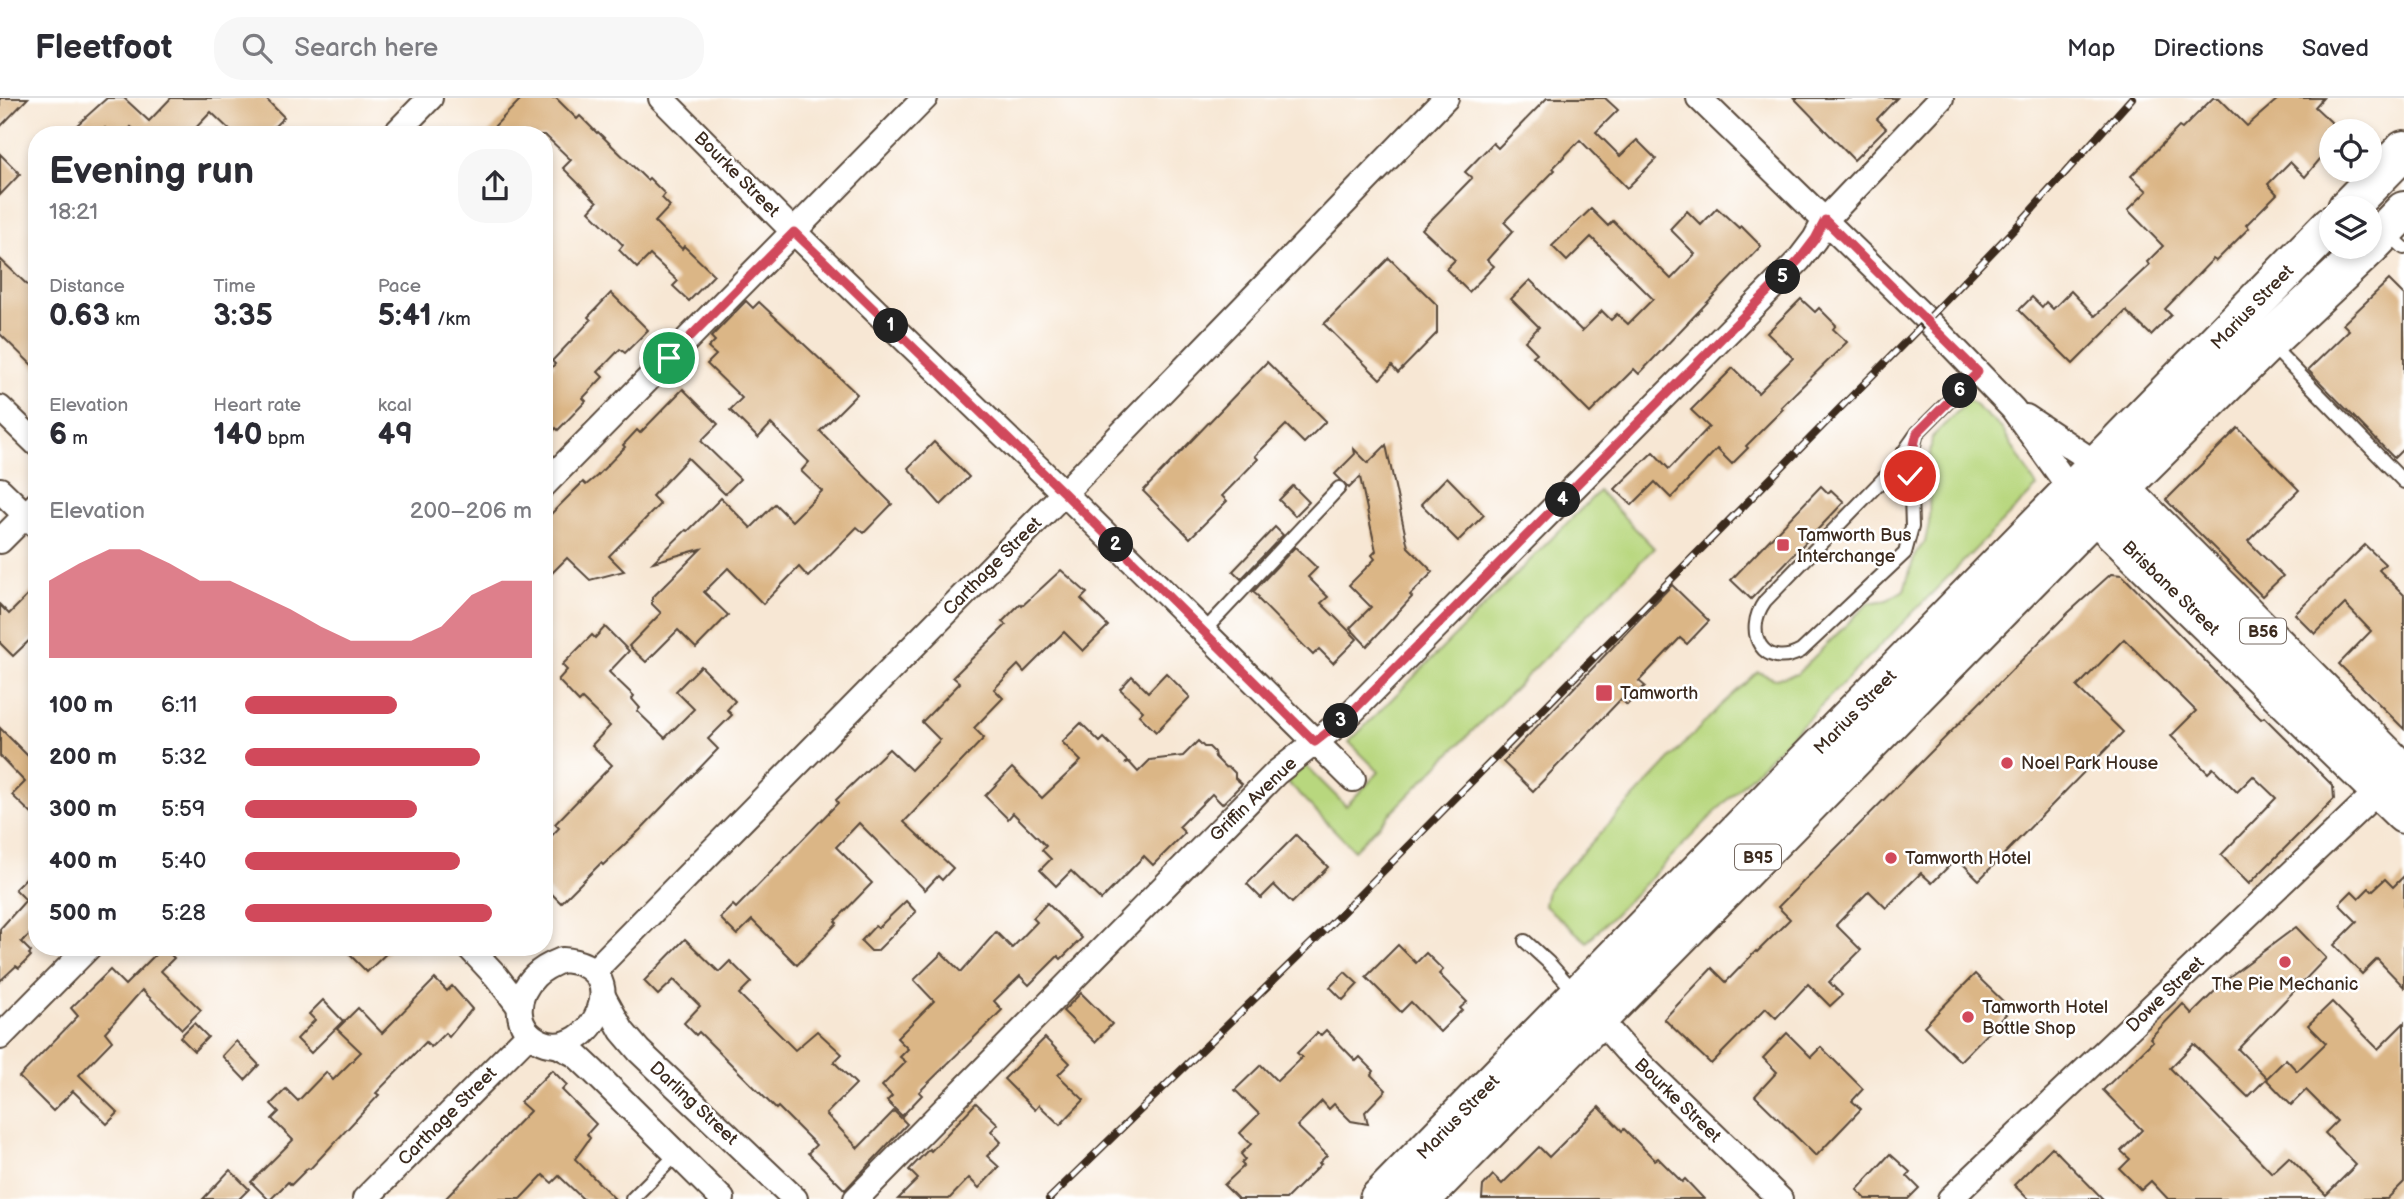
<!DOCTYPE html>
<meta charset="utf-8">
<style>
:root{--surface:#fff;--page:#f7f7f7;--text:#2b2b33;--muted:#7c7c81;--line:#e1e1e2;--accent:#d1495b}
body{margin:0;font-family:"Balsamiq Sans",sans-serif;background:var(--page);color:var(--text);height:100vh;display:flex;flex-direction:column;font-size:26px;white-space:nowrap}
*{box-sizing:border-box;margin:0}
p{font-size:23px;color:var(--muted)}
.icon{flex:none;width:38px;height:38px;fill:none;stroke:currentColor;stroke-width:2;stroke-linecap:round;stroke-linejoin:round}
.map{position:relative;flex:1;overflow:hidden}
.details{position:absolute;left:28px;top:28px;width:525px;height:830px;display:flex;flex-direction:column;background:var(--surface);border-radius:28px;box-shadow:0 4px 10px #0003}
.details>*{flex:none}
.controls{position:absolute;left:2319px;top:21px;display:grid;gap:14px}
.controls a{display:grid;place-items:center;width:63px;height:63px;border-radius:50%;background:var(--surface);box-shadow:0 4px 10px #0003;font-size:35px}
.pin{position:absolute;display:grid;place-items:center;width:60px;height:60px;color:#fff;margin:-30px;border:4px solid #fff;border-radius:50%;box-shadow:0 2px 7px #0007}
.km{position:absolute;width:35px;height:35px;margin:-18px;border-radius:50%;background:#222;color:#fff;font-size:19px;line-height:35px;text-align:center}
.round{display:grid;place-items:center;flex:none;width:74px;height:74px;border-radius:28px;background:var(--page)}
.overview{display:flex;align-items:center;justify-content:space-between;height:119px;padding:0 21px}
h1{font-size:38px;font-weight:700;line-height:52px}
.figures{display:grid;grid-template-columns:repeat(3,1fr);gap:10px;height:119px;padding:7px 21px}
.figures div{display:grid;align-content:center}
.figures b{font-size:30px;font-weight:700}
.figures small{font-size:19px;font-weight:400}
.figures p{font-size:19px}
.chart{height:196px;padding:14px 21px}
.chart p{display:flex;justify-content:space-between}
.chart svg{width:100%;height:126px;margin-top:7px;fill:var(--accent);opacity:.7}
ul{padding:0 21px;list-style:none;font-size:23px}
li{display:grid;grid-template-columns:112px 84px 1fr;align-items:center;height:52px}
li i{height:18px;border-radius:9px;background:var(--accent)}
header{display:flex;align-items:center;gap:42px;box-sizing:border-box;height:98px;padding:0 35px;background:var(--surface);border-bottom:2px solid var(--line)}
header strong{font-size:33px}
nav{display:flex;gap:38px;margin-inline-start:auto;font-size:24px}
.search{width:490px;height:63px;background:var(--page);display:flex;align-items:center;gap:18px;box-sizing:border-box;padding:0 24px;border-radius:28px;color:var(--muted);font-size:26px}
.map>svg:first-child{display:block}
.green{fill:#b8d77e;stroke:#7a804e;stroke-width:2}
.building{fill:#dbb686}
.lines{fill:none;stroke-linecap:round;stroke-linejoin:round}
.lane-casing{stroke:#574639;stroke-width:16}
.street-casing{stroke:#574639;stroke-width:28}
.primary-casing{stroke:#574639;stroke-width:42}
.lane{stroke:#fff;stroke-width:12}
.street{stroke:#fff;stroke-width:24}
.primary{stroke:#fff;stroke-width:38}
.rail-casing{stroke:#3b2a1e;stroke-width:8}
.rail{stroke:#fff;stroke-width:5;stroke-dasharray:16;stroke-linecap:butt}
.route-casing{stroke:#fff;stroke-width:14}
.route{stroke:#d1495b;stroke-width:9}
.poi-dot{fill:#d1495b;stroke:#fff;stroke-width:2.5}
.labels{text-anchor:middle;stroke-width:5;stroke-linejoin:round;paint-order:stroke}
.shield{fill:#fff;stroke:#766a62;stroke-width:2}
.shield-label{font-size:16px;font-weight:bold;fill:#3b2a1e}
.street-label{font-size:18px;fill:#3b2a1e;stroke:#fff}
.poi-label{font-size:18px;fill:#3b2a1e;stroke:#fff;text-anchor:start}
</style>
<header>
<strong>Fleetfoot</strong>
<div class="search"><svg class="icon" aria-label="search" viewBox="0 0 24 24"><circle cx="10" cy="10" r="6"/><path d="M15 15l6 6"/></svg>Search here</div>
<nav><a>Map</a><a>Directions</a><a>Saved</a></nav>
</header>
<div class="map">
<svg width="2404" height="1101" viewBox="0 0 2404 1101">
<rect width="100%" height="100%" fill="#fff"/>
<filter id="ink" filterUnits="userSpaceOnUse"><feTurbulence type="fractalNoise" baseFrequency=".0143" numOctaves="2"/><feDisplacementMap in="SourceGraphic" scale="14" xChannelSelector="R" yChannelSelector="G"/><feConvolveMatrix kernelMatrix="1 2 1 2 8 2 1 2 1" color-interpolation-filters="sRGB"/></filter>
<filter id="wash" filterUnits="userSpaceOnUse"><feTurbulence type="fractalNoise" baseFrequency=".00686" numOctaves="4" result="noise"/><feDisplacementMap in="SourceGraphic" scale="28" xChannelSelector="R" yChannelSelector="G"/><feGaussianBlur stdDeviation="1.57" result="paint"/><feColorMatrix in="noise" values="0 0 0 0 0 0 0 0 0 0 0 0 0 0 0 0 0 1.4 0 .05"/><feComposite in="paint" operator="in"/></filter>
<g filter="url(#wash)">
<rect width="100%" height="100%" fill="#f7e7d4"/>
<g class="green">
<polygon points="1969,302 2002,331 2037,389 1587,844 1544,807 1547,792 1720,608 1758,574 1775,581 1797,576 1868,505 1887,502 1904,492 1915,457 1925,443 1929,426 1930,356 1932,339"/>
<polygon points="1599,393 1654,450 1354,752 1287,684 1305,667 1346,708 1379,674 1349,644"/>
</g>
<g id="blocks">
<g class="building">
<polygon points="0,0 28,0 0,29"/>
<polygon points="107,0 124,0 149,23 171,0 265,0 284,19 266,37 235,37 211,14 189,37 136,37 138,35 131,29 124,37 112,37 105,30 98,37 86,37 77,27"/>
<polygon points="522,0 556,0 577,21 580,18 597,35 598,34 647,82 649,80 665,96 662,100 670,108 655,124 682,151 684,148 714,177 689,203 673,188 678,183 650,157 637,170 619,152 623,147 589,113 597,104 563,70 571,62 545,37 486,37"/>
<polygon points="1547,0 1605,0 1618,12 1596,34 1620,58 1637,42 1656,61 1627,90 1580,42 1553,70 1555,72 1504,124 1513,133 1487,162 1494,168 1469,194 1446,171 1455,162 1422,131 1472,80 1465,74 1493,45 1498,50"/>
<polygon points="1794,0 1897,0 1877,21 1886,30 1854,62"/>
<polygon points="2213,0 2219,0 2247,28 2279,0 2323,0 2315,9 2331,24 2331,48 2305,79 2290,64 2268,86 2277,96 2246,127 2249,130 2216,163 2213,161 2165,211 2171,217 2151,237 2126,213 2073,266 2019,212 2032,199 2042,209 2046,204 2053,211 2071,193 2095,218 2149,167 2147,164 2163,148 2128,112 2147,93 2131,78 2179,29 2182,31"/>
<polygon points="0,56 20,76 0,97"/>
<polygon points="1717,110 1739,130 1741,128 1761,148 1639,276 1634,271 1590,315 1533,258 1537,255 1525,243 1539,229 1511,201 1530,182 1582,233 1602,213 1611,222 1617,216 1628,226 1653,201 1591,139 1567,163 1552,148 1591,111 1608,128 1613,123 1671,181 1695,156 1670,131 1687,113 1701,127"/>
<polygon points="1389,160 1437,207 1437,235 1398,275 1392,268 1380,281 1324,226"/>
<polygon points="0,161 37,196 37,272 0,236"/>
<polygon points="2389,182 2404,197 2404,350 2394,360 2308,272 2349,232 2343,226"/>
<polygon points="611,195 648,232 625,255 620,251 598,274 603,279 583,300 586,303 558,332 556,330 544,343 544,278 555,266 552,263 591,222 588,219"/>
<polygon points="1801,201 1815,214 1819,210 1836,227 1833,231 1847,244 1781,309 1783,311 1746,348 1748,350 1732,366 1717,351 1671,400 1655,384 1632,407 1615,391 1653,354 1669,371 1709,329 1691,312 1733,270 1758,295 1793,260 1767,235"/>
<polygon points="746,203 753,210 759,204 857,296 820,333 892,406 864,435 857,429 808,479 799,469 763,506 728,470 704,494 728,517 696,550 678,532 646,564 629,548 661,515 652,506 652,500 701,451 653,464 686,432 688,433 721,400 751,430 775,406 792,423 822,393 801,373 809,364 771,326 758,340 730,312 742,300 707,266 716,257 708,250 715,243 711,239"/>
<polygon points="1267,264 1326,323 1304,345 1286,327 1255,358 1258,361 1222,398 1227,403 1190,440 1143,393"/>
<polygon points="683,291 718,326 701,343 740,381 725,396 688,360 652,398 660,406 609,458 624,473 590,482 567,460 544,483 544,423 583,384 586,387 597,378 625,349 623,347 637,332 640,335"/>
<polygon points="2238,330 2299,392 2248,443 2283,478 2262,498 2166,402"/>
<polygon points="934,344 969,379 941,407 908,370"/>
<polygon points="1386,347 1408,449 1433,474 1410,497 1412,499 1367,548 1350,530 1371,509 1349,487 1375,461 1372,457 1376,453 1360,379 1349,390 1335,376 1355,356 1354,351 1368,365"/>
<polygon points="1447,379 1484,417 1458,443 1421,406"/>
<polygon points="1293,388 1309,404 1295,418 1279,402"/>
<polygon points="1821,388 1828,395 1831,392 1844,404 1751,501 1731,482"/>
<polygon points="1275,429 1283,437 1241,481 1233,473"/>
<polygon points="2365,447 2385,466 2379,472 2404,497 2404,631 2339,566 2371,533 2345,506 2315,536 2295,516"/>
<polygon points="1295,449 1317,470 1308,479 1328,499 1321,505 1357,541 1333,565 1319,551 1313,557 1258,501 1259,499 1253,494"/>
<polygon points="1061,472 1087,495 1081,501 1108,528 1083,553 1064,534 1024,574 1018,567 994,591 1003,600 974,630 984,640 904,724 953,770 942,782 938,778 925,792 859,725 836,749 872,785 835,823 837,825 797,867 752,822 737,837 720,820 733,807 736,810 838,705 836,702 889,651 911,672 940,642 922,624 960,585 953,579 1006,527 1002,524 1020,506 1022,508"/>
<polygon points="2111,476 2122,477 2216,574 2215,575 2261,621 2264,619 2333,688 2334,701 2249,786 2221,757 2276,700 2253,678 2237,694 2213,670 2208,675 2171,638 2196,613 2124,541 2077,589 2123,634 1979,782 1957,760 1932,785 1921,775 1886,810 1869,793 1836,827 1861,852 1829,884 1842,897 1830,908 1808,886 1776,920 1766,910 1711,966 1664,921 1712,870 1726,884 1756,853 1757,854 1790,821 1778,809 2068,515"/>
<polygon points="1672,487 1709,523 1687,546 1680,540 1639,583 1645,588 1627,607 1621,601 1533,693 1503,664"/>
<polygon points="37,488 37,535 13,558 0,545 0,507 9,516"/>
<polygon points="605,529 629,553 609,574 634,598 632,601 640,610 637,613 665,640 694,611 676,593 701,568 735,603 727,612 732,617 708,641 718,651 640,732 603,767 601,765 561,805 544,788 544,746 559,730 555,726 612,667 592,647 610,628 582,601 579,604 558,582 567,572 562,567 592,537 595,540"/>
<polygon points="1166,575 1190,599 1156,634 1139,617 1143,613 1120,591 1132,578 1148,594"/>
<polygon points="1081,625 1100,644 1104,640 1127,663 1126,665 1129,664 1138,674 1150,662 1183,658 1198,643 1204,649 1209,649 1214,654 1215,659 1225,669 1230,670 1235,675 1235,680 1242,686 1222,706 1212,696 1179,729 1185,735 1153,767 1144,758 1101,802 1071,773 1056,788 1040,772 1051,761 1042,752 1046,748 1013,715 1008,721 985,698 1012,670 1042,700 1081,663 1062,644"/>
<polygon points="0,630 37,667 37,721 12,697 25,684 0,658"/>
<polygon points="1296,737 1328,769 1292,805 1274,787 1261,800 1247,786"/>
<polygon points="37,769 37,830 21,844 31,854 29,856 31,858 19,870 16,868 0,883 0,831 26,802 15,791"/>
<polygon points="2404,778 2404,889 2377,861 2362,876 2334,847 2357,824 2339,806 2352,793 2359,800 2369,790 2372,793 2385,781 2393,789"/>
<polygon points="906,803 916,814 877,853 871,853 861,843 875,828 878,830"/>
<polygon points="1047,805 1082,840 1061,861 1058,858 1029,887 1020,878 994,903 1002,912 919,994 922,997 902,1018 887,1003 892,998 882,988 906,964 900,959 908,951 897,940 934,903 914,882 942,855 961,874 996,834 1012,850 1037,824 1033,820"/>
<polygon points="2296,829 2326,860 2238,951 2267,980 2248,999 2194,946 2170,970 2272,1075 2289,1059 2326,1097 2356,1067 2325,1035 2337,1023 2306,992 2291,1007 2266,981 2286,961 2297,973 2326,945 2308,927 2332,904 2378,951 2404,925 2404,1084 2387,1101 2168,1101 2151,1083 2141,1092 2120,1071 2130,1061 2121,1053 2142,1032 2103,992 2153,943 2150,940 2183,906 2192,916 2229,879"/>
<polygon points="685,841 719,874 730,863 751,884 739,896 795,952 817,933 842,956 834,964 856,986 826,1016 858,1050 894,1013 907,1026 845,1092 808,1055 816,1047 778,1009 776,1011 699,934 696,937 684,925 700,908 674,882 658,897 644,883"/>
<polygon points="1398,847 1416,865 1426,855 1443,872 1439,876 1467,904 1460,910 1462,912 1440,934 1411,904 1401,914 1366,879"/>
<polygon points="163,849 174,860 161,873 201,912 182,931 142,892 105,934 112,943 79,977 118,1015 107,1026 73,993 53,1013 19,979 78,918 71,910 110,872 125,887"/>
<polygon points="342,849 393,849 367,874"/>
<polygon points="1345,874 1358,886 1343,902 1330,889"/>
<polygon points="1975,876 2011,911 1960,963 1924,928"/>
<polygon points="435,881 447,893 452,888 472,911 449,939 445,935 431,949 426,944 376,995 379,997 310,1071 308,1070 291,1087 288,1084 271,1101 268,1101 251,1084 293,1042 272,1021 279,1014 271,1006 286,991 298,1003 326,974 333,982 361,954 337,931 358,910 382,935"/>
<polygon points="1081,895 1112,926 1095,944 1063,913"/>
<polygon points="323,902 343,923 311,955 297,941 315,922 309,916"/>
<polygon points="194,925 208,939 194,953 180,939"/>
<polygon points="1326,932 1356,963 1360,959 1374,973 1371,977 1386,992 1365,1014 1368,1026 1351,1023 1334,1006 1329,1011 1322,1003 1297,1028 1327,1057 1319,1065 1321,1066 1286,1101 1238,1101 1224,1087 1244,1068 1241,1065 1245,1061 1241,1056 1251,1046 1240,1035 1259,1016 1235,992 1261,967 1277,983 1302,959 1297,955 1317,935 1321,937"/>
<polygon points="1787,935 1811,959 1821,949 1863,991 1852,1003 1861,1011 1816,1058 1755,998 1777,974 1763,960"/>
<polygon points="1045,940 1070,965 1058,977 1084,1002 1060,1027 1039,1007 1035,1012 1004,981"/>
<polygon points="236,943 259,967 245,982 222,958"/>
<polygon points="552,972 567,987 562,992 596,1026 587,1036 590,1040 575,1061 615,1101 583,1101 559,1078 552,1085 543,1077 520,1101 445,1101 530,1013 520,1004"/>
<polygon points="976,1005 998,1026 991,1033 1001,1044 987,1058 999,1069 979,1090 969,1080 949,1101 898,1101 918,1081 909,1072 929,1051 931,1053"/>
<polygon points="1599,1009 1622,1033 1624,1031 1655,1062 1658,1060 1682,1084 1685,1081 1704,1101 1482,1101 1483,1088 1493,1077 1502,1086 1539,1049 1549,1059"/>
<polygon points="2052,1049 2103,1101 2028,1101 2014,1087"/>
<polygon points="1890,1056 1910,1074 1907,1078 1919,1090 1908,1101 1866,1101 1857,1092"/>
<polygon points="230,1072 249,1091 239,1101 203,1101"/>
</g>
</g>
</g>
<g filter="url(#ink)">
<use href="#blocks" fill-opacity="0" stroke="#574639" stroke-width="2"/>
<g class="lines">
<g class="lane-casing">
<g id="lane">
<polyline points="2388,135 2404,150"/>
<polyline points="2270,246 2404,384"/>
<path d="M1917 335 1910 363 1912 429 1905 455 1801 553C1764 573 1742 535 1765 503L1888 376 1917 335 1978 274"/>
<polyline points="1203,534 1339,390"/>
<polyline points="1525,843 1549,865 1576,895"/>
<polyline points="632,1101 677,1056"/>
</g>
</g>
<g class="street-casing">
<g id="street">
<polyline points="661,0 794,134 1064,395 1353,681"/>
<polyline points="1699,0 1927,222 2013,311 2071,392"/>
<polyline points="394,37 430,0"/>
<polyline points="0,310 37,346"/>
<polyline points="2026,319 2097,366"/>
<polyline points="544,387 925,0"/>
<polyline points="0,392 36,427"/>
<polyline points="0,443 37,406"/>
<polyline points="469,849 496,878 519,908"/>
<path d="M562 862C639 867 591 964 542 944 512 931 515 898 535 878 543 870 552 866 562 862Z"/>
<polyline points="594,873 1064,395 1446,0"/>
<polyline points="604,900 622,933 639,953 795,1101"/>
<polyline points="1589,910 1626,952 1780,1101"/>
<polyline points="0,939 89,849"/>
<polyline points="557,947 576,957 593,973 722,1101"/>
<polyline points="365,1101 529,936"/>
<polyline points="856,1101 1276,675 1347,619 1799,162 1815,141 1825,122 1941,0"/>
<polyline points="1950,1101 2380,691"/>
</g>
</g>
<g class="primary-casing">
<g id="primary">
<polyline points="2347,110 2404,52"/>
<polyline points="2370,148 2404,113"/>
<polyline points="2103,373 2404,676"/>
<polyline points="2078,399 2404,716"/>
<polyline points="1379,1101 2331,127"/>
<polyline points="1421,1101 2094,416 2268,244 2369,149"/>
</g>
</g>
<use href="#lane" class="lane"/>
<use href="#street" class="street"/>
<use href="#primary" class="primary"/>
<g class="rail-casing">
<polyline id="rail" points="1049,1101 1326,831 1927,222 2020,125 2132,0"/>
</g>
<use href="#rail" class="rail"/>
</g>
</g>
<g class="lines" filter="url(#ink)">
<g class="route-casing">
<polyline id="route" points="669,260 794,134 1064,395 1315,644 1347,619 1799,162 1815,141 1825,122 1978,274 1917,335 1910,363 1910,378"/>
</g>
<use href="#route" class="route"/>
</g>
<g class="poi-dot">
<rect x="1776" y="440" width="14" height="14" rx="3.5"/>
<rect x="1595" y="586" width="18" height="18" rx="3.5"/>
<circle cx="2007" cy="665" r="7"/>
<circle cx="1891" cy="760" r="7"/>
<circle cx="2285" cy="864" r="7"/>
<circle cx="1968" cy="919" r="7"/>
</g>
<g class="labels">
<g class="shield">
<rect x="2240" y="520.5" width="46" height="25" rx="5"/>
<rect x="1735" y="746.5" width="46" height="25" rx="5"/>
</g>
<g class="shield-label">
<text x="2263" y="539">B56</text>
<text x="1758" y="765">B95</text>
</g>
<g class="street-label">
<text transform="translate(737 76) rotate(45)" y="6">Bourke Street</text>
<text transform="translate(2252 209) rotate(-46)" y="6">Marius Street</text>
<text transform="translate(992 468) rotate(-45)" y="6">Carthage Street</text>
<text transform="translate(2171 490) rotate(44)" y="6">Brisbane Street</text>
<text transform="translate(1855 614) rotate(-46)" y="6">Marius Street</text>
<text transform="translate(1253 701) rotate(-44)" y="6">Griffin Avenue</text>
<text transform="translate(2165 896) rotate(-44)" y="6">Dowe Street</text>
<text transform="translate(1678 1002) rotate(44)" y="6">Bourke Street</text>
<text transform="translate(694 1005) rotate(43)" y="6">Darling Street</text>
<text transform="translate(447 1018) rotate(-45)" y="6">Carthage Street</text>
<text transform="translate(1458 1019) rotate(-46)" y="6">Marius Street</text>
</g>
<g class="poi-label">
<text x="1797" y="443">Tamworth Bus<tspan x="1797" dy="21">Interchange</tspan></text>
<text x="1620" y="601">Tamworth</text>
<text x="2021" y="671">Noel Park House</text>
<text x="1905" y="766">Tamworth Hotel</text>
<text x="2285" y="892" text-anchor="middle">The Pie Mechanic</text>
<text x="1982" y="915">Tamworth Hotel<tspan x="1982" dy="21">Bottle Shop</tspan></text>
</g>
</g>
</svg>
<div class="controls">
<a><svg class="icon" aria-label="locate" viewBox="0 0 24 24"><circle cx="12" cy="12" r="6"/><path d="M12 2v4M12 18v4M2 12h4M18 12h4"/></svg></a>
<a><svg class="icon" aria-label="layers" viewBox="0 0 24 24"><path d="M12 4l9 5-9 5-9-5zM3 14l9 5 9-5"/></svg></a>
</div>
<div class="pin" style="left:669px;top:260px;background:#1e9e55"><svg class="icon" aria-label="arrive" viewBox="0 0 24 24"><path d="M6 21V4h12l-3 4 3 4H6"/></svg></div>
<div class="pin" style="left:1910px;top:378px;background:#d93025"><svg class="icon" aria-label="check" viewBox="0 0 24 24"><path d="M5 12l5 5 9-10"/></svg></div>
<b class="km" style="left:891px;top:228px">1</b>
<b class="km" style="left:1116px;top:447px">2</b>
<b class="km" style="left:1341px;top:623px">3</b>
<b class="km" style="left:1563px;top:402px">4</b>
<b class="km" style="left:1783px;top:179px">5</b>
<b class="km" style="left:1960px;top:293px">6</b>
<section class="details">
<div class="overview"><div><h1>Evening run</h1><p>18:21</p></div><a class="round"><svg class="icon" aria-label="share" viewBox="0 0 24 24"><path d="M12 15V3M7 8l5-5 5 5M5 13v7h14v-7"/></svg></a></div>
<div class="figures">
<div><p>Distance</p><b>0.63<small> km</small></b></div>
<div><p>Time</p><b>3:35</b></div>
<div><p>Pace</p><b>5:41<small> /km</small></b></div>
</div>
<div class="figures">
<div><p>Elevation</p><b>6<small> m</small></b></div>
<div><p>Heart rate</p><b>140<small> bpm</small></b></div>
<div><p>kcal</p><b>49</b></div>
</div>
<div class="chart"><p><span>Elevation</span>200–206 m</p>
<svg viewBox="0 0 160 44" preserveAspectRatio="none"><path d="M0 44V17L10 11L20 6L30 6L40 11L50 17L60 17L70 22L80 27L90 33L100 38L110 38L120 38L130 33L140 22L150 17L160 17V44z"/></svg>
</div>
<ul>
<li><b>100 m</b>6:11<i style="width:53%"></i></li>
<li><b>200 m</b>5:32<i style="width:82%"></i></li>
<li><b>300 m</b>5:59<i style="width:60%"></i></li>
<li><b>400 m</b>5:40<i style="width:75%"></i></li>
<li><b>500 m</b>5:28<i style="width:86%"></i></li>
</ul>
</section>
</div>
